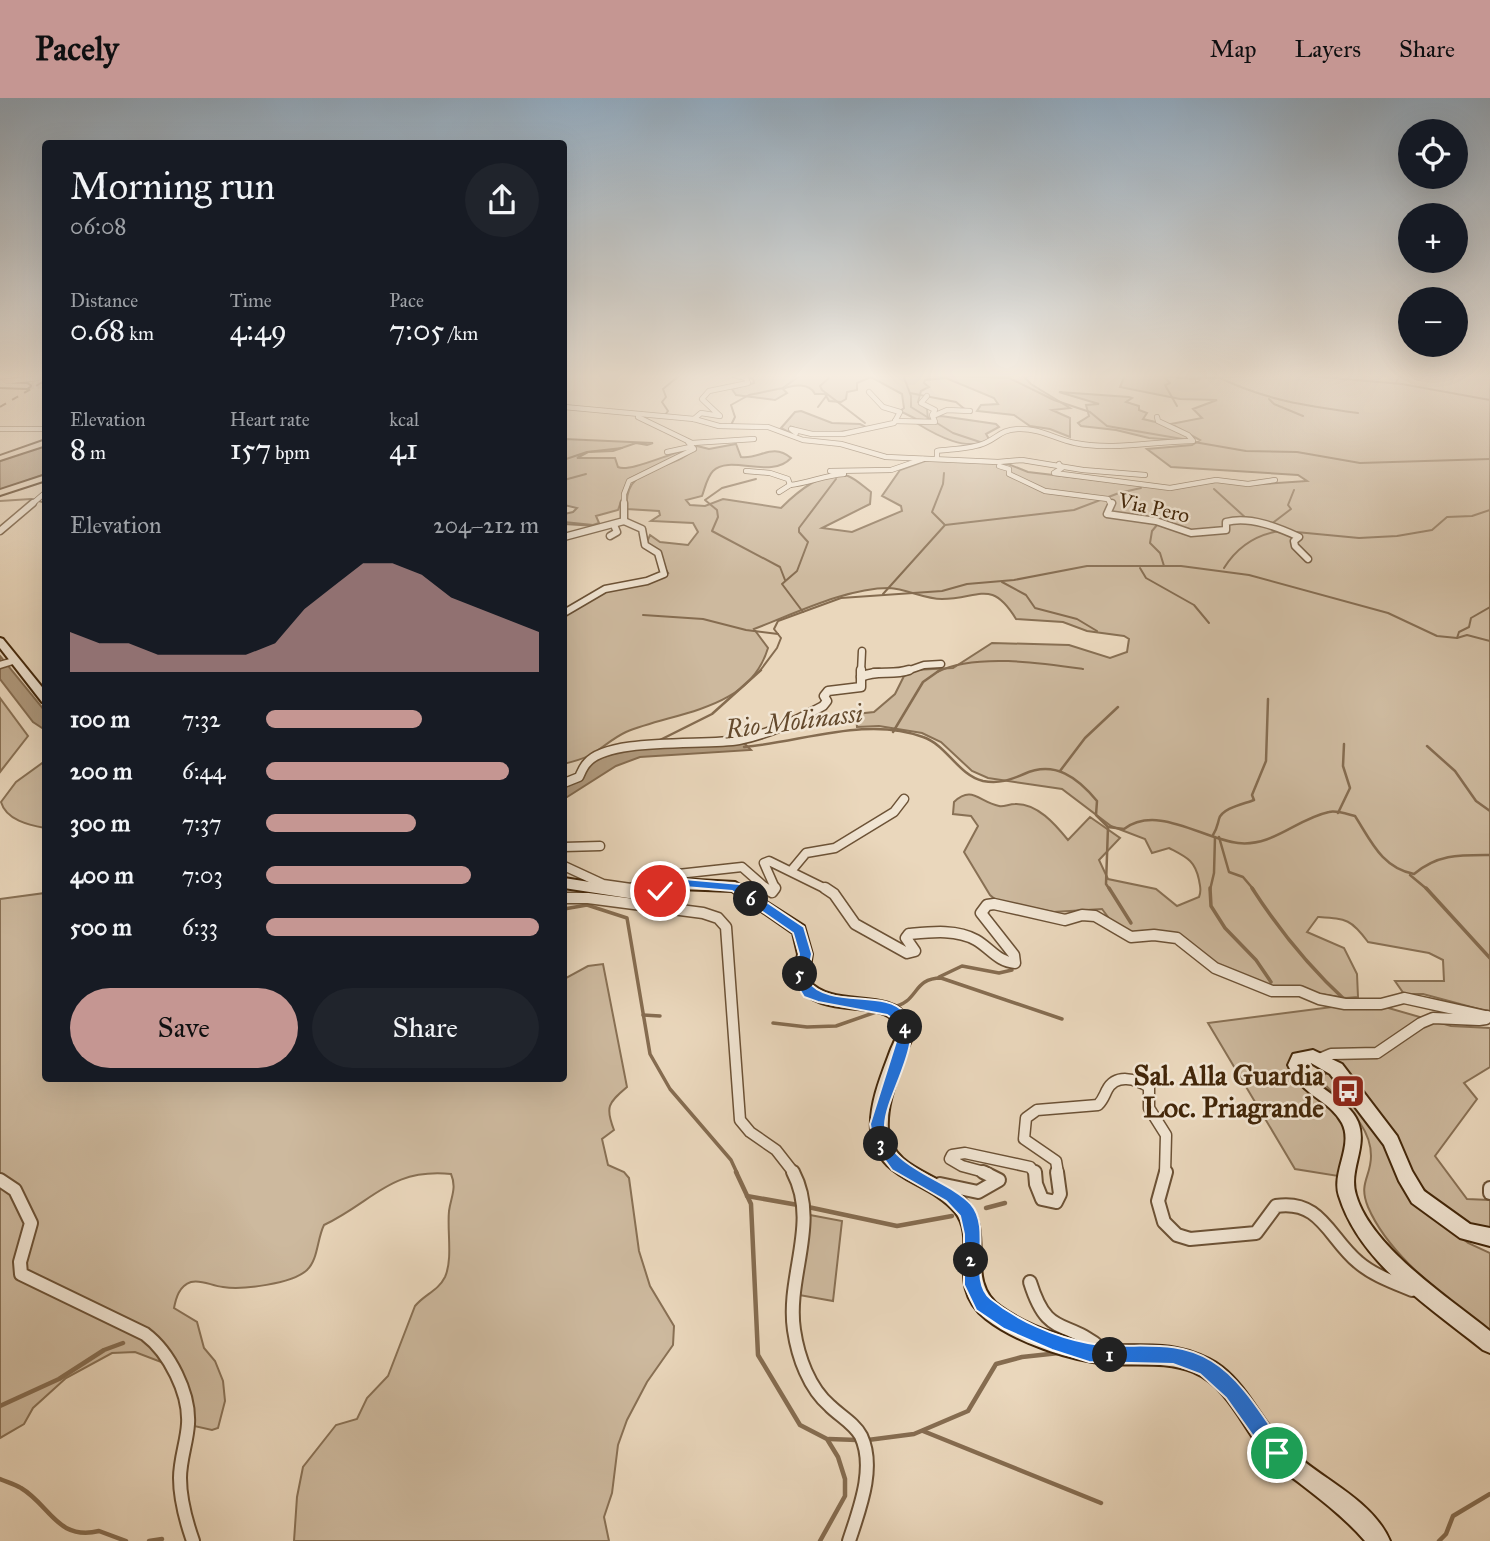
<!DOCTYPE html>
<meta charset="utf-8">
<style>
:root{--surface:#171b24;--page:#20242c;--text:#f1f3f6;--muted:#9ea1a6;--accent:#c59692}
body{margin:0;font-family:"IM FELL Great Primer",serif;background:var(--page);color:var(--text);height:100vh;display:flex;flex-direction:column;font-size:26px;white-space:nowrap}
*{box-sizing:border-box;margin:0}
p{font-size:23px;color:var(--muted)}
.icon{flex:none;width:38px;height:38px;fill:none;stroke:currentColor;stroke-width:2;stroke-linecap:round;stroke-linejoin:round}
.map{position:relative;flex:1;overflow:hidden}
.sheet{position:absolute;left:42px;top:42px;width:525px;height:942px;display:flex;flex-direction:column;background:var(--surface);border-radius:7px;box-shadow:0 7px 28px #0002}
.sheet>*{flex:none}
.fabs{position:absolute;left:1398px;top:21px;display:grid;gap:14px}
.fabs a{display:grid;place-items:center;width:70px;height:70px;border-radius:50%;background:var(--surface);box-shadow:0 7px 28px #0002;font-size:35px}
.pin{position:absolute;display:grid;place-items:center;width:60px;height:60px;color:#fff;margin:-30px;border:4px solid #fff;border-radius:50%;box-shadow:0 2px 7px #0007}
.km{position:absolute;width:35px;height:35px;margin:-18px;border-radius:50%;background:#222;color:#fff;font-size:19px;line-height:35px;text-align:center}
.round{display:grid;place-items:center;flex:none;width:74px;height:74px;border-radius:37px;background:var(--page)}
.head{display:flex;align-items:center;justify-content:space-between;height:119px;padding:0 28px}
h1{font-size:38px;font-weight:600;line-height:52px}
.figures{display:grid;grid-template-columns:repeat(3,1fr);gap:10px;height:119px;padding:7px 28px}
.figures div{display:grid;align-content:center}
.figures b{font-size:30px;font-weight:600}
.figures small{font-size:19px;font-weight:400}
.figures p{font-size:19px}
.chart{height:196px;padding:14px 28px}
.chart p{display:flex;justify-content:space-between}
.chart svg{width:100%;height:126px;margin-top:7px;fill:var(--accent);opacity:.7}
.action{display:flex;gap:14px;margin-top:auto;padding:14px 28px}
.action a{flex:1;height:80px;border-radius:42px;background:var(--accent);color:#111;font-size:28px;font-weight:600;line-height:80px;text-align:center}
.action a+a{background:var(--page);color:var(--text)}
ul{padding:0 28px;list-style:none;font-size:23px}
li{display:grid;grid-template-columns:112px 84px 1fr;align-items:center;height:52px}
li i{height:18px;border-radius:9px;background:var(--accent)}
header{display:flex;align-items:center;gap:42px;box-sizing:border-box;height:98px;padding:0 35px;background:var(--accent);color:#111}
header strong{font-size:33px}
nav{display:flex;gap:38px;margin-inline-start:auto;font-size:24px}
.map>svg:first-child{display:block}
.green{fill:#cdb99e;stroke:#887054;stroke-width:2}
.water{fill:#b19b7f;stroke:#856c50;stroke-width:2}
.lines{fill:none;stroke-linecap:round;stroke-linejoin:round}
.stream-far3{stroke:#856c50;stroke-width:2}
.stream-far2{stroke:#856c50;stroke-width:2.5}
.stream-far1{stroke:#856c50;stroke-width:3.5}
.stream{stroke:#856c50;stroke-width:4.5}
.minor-tunnel{stroke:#c8b498;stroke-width:4.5;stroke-dasharray:4.5 2.5;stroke-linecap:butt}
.secondary-tunnel{stroke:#c8b498;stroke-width:7;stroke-dasharray:7 3.5;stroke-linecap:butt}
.minor-far4-casing{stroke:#6c5236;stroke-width:6}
.minor-far3-casing{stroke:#6c5236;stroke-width:9}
.minor-far2-casing{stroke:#6c5236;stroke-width:11}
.minor-far1-casing{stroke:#6c5236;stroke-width:13}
.minor-casing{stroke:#6c5236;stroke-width:16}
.secondary-casing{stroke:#422609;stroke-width:4}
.primary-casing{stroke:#422609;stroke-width:4}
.minor-far4{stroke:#f1e5d3;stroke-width:4.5}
.minor-far3{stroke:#f1e5d3;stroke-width:6}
.minor-far2{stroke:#f1e5d3;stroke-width:8}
.minor-far1{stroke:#f1e5d3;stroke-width:10}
.minor{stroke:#f1e5d3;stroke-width:12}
.secondary{fill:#f1e5d3;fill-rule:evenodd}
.primary{fill:#ead7bc;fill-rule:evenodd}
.rail{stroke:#422609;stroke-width:2;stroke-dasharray:7 7;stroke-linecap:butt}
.route{fill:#1a73e8;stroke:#fff;stroke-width:2}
.labels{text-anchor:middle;stroke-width:5;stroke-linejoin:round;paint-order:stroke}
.far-street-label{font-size:21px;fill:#422609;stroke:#f1e5d3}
.water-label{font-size:26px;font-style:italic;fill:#63492c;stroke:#f1e5d3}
.near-poi-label{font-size:28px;font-weight:bold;fill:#422609;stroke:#f1e5d3;text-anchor:end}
</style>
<header>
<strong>Pacely</strong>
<nav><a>Map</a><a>Layers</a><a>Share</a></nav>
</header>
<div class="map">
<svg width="1490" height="1443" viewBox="0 0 1490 1443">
<rect width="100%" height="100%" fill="#ead7bc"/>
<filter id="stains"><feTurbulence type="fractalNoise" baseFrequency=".00286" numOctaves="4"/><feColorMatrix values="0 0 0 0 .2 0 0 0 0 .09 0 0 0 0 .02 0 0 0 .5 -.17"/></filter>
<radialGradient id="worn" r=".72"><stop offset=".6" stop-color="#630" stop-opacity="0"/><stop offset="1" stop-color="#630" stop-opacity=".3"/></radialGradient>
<g class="green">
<path d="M743 277H1035L1024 279 1031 286 1070 310 1052 312 1070 320V339L1050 331 1030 328 1014 317 977 313 981 307 998 306 994 300 946 280 925 282 924 285 929 289 921 293 918 304 927 311 928 321 925 322 916 321 900 313 904 310 902 296 871 279 857 285V292L847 294 846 301 841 304 829 303 825 296H815C810 285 793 286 783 291L787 295 775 302 736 297 732 291 754 285 753 281Z"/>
<path d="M1125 277H1490V914L1423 896H1404L1395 883H1444L1443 862 1429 855 1368 844C1351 821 1347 821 1318 819L1307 834 1344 850 1357 876 1358 899 1346 900 1269 888 1214 865 1194 848 1131 834 1114 827 1102 811 1053 814 996 802 990 797 964 754 978 728 971 718 953 716 954 704C972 687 979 704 999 708 1004 709 1009 706 1015 706 1037 705 1055 726 1068 742L1090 719 1120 740 1099 762 1108 781 1156 791 1177 808 1199 799C1202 792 1200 789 1199 782 1195 762 1186 759 1169 750L1152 755 1145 741 1111 728 1062 691 988 680 972 673 941 644 922 635 879 628 857 629 856 616 874 614 895 596 905 576 913 572 953 570 992 545 1069 547 1110 560 1127 554 1129 541 1124 538 1087 533 1063 524 1016 521C991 480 979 501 942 501 924 501 907 491 889 490 846 490 794 516 754 531L768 550C749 613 677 613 626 634 613 640 605 648 594 655 585 661 574 663 564 666V518L613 490 668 475 647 444 650 437 660 444 688 447 698 434 693 425 651 423 660 417 659 413 627 411C622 364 676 375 697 348L709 351 736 346 741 359C759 362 772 344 791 360 771 382 730 356 713 373 707 379 705 390 702 398L686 402 690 407 705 408 723 401 781 410C796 395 825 370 848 378 856 381 864 389 871 394L870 406 822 430 852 434 902 413 901 408 882 398 900 372 925 363 942 362 1008 366 1028 374 1164 390 1223 383 1248 387 1307 383 1298 377 1171 369 1147 351 1192 347 1200 342 1171 326 1202 320 1193 311 1217 302 1180 301 1120 289Z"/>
<polygon points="1059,294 1129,299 1132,300 1126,304 1139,308 1139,312 1147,315 1143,321 1164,326 1189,338 1189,343 1149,340 1116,332 1081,328 1078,325 1089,318 1086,307 1099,306"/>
<polygon points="801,313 832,325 860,326 868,330 825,336 806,334 792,329 798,339 781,330 795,314"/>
<path d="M941 318 996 326 999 329 986 336 989 341C968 355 936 337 918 326L937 325 935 319Z"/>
<path d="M564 341 653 345 647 347 636 345 613 353 588 354 577 360H615L618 369C629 375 672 354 690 351L629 381 618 412 596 418 599 425 593 427 564 424V416L573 414 577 410 564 407Z"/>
<polygon points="0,600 28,638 0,674"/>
<path d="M45 663V730C29 727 6 722 1 704L16 684Z"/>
<path d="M45 795 46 980H564V881L588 868 603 866 627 989C608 1005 605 1009 614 1032L602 1041 608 1067 624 1074 629 1080 639 1153 650 1188 674 1228 673 1247 647 1284 627 1322 618 1347 612 1395 604 1419 609 1443H294L297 1399 303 1369 336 1327 357 1321 367 1300 388 1278 415 1208C425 1196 438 1193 445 1179 453 1161 447 1133 449 1113 451 1099 457 1090 451 1076 390 1070 374 1103 324 1127 317 1141 318 1162 307 1172 292 1186 242 1192 223 1189 212 1188 201 1181 191 1184 179 1188 176 1200 174 1210L197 1224 204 1250 215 1263 223 1283 225 1303 218 1330 212 1332 194 1328 177 1270 135 1254 112 1255 66 1280 33 1310 24 1326 0 1340V801Z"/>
<path d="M1332 909H1385L1451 928 1490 930V969L1464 985 1477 1001 1435 1058 1467 1101 1490 1102V1130C1436 1131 1387 1040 1362 1000 1356 990 1351 975 1342 968 1327 955 1299 943 1288 967 1317 1012 1371 1008 1338 1078L1295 1071 1208 925Z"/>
<path d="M1329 974 1451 1131 1468 1145 1490 1155V1235C1448 1199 1391 1162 1368 1109 1358 1085 1371 1079 1371 1058 1371 1024 1339 1004 1319 980Z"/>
<polygon points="810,1117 842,1123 833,1203 799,1197"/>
</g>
<g class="water">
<polygon points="45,347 45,376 5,391 0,398 0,363"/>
<polygon points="0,558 45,613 45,632 33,624 0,581"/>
<polygon points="743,644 751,652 640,659 616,668 564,701 564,688 581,680 587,670 599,660 639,648"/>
</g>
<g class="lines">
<g class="stream-far3">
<polyline points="826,277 829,280 820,288 822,292 865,325"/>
<polyline points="903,277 911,298 911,309 953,335 983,345"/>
<polyline points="912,277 961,278"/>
<polyline points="996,277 1001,277"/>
<polyline points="1154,277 1190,281 1261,277"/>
<polyline points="1297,277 1402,286 1490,302"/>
<polyline points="961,278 1009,280 1054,302 1090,314 1107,328 1188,342"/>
<polyline points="1164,279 1170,285 1165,287 1177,308"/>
<path d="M1218 279C1265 302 1306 308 1358 315"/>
<polyline points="1396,285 1398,280 1405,277"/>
<polyline points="910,295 956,304 967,313"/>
<polyline points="1269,301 1274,306 1303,318"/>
<polyline points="818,309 827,297"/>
<polyline points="665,317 668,313 662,304 666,299 663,291 680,277"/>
<polyline points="732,325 735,319 731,307 749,297 783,290 801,277"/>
<polyline points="1194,344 1246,353 1297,354 1360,365 1490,361"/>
<polyline points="944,375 943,386 932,414 944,426"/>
<polyline points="564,379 566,361 587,354 622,350"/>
<polyline points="756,381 722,390 705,402 717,412 718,419 712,433 780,469 785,482"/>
<polyline points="564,382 586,376"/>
<polyline points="1214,391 1247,421"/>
<polyline points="0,403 31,401 46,405"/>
<polyline points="564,426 597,428"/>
<polyline points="1157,427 1152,433 1150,445 1160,455 1164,468"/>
<polyline points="1270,427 1291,411 1288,407 1294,392"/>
<polyline points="1296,434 1359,440 1397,438 1432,432 1447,419 1472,418 1490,412"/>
<polyline points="1140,470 1146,480 1194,507 1209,525"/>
<path d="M1224 470C1237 449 1255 437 1279 433"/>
<polyline points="1002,484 1026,497 1035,510 1077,521 1097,533"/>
<polyline points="1490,495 1490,501"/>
<polyline points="883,496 945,427 1074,412 1119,395 1141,390"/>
<polyline points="803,514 782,486 797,473 808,444 799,434 799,430 836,381"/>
<polyline points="643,517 703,521 746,532 778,536"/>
<polyline points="1457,540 1459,534 1469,529 1471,520 1490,509"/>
<polyline points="759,574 777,550 781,540 774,531 778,523 841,500 942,493 967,486 1014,482 1087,468 1181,468 1249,477 1388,515 1437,538 1457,540 1467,537 1490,543"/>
<path d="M937 574C975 555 1042 565 1083 571"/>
</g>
<g class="stream-far2">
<polyline points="893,634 923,584 940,572"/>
<polyline points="658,643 712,616 761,572"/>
<polyline points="1427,648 1455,673 1476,703 1490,713"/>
<path d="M744 649C802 644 867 618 923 639 947 647 958 677 983 683 999 686 1010 682 1024 676 1055 662 1078 680 1097 703L1096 717 1108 729 1124 731C1157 706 1203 741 1238 745 1273 749 1296 721 1329 714 1336 712 1347 716 1355 718 1371 743 1382 770 1414 776 1438 756 1460 757 1490 757"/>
<polyline points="1060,673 1085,640 1118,609"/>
<polyline points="1338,715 1350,690 1343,668 1344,646"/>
<polyline points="1108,729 1106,786 1110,792"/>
<path d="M1213 737C1217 731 1217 728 1219 721 1222 710 1244 706 1254 702L1252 697 1266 663 1268 601"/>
<polyline points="1219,739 1229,774 1243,779 1254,792"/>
<polyline points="1410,777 1428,792"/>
<polyline points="1210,792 1214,775 1215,739"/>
</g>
<g class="stream-far1">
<polyline points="1109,790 1131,825"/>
<polyline points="1210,790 1211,808 1225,830 1256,862 1271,884"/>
<path d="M1252 790C1279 832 1310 870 1346 903"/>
<polyline points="1426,790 1490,860"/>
<polyline points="564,811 587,807 627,820 650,956 670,991 731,1062 737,1075"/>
<polyline points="939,879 962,868 999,875 1012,872"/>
<path d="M892 909C919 905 912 880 941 880L1062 921"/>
<polyline points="643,917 660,918"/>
<polyline points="773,925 807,929 836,928 879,913"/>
</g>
<g class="stream">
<polyline points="736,1074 751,1106 758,1257 800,1327 827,1341 838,1359 845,1381 845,1398 820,1443"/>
<polyline points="747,1098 798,1107"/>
<polyline points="808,1109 897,1128 952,1118"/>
<polyline points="986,1110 1005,1105"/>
<polyline points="0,1308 59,1281 104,1252 123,1245"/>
<polyline points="923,1333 1101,1405"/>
<polyline points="829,1341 857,1342"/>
<polyline points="868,1342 914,1336 968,1313 996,1266 1022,1259 1059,1255"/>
<path d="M0 1381C7 1384 15 1386 21 1390 50 1407 57 1443 99 1433L126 1443"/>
<polyline points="149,1443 162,1441"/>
<polyline points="1439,1443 1446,1436 1453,1418 1490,1396"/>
</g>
<polyline class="minor-tunnel" points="38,280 46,280"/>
<polyline class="secondary-tunnel" points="27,288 46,287"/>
<g class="minor-far4-casing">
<g id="minor-far4">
<polyline points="0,284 38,280"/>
<polyline points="564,309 694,321 719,328 768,329 803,342 841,346 886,359 998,364 1022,362 1083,372 1145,377"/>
<polyline points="933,318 947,312 970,313"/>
<polyline points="638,319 692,345 754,341"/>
<polyline points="694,321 701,315 720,318 702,301 709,293 748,285 746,280 734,277"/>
<polyline points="895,323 935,324 932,317 935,312 921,305 927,298"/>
<polyline points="0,331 46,331"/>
<polyline points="796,335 791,331 812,336 843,336 894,325 900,314 883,309 869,294"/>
<polyline points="667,354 690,349"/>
<path d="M937 360V353C951 351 972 351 985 345 999 339 1000 332 1018 331 1040 330 1055 341 1075 345 1114 353 1154 343 1193 343L1188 337 1158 323 1157 319"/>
<polyline points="1059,366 1062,370 1054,375 1170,390 1216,382 1248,386 1275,382"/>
<polyline points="999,368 1009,371 1009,376 1045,393 1108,401 1111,407"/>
<path d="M746 373 770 375 788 381 790 387C809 385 825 377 844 376L830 373 891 372 923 361"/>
<polyline points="779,394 790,387"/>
<polyline points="31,407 46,394"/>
<polyline points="624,407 624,396 629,383 694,351 688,344"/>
</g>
</g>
<g class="minor-far3-casing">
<g id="minor-far3">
<path d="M1112 405 1107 416 1156 423 1191 435 1226 432V424C1250 418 1277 429 1299 439L1294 443 1295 448 1308 461"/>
<polyline points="0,433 33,405"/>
<polyline points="610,438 617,434 614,427"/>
<polyline points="564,439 624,423 624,405"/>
<polyline points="564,515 605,491 647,483 664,476 658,455 645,447 642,431 624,423"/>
<polyline points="0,567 13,563"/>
<polyline points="861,574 862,553"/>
<polyline points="874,574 879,574"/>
<polyline points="904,574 924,567 941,566"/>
</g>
</g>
<g class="minor-far2-casing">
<g id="minor-far2">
<path d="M861 579C877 571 892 578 909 572"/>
<path d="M564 685 579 679C581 675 583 669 587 665 608 639 705 648 739 642 770 636 795 623 823 608L827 603 824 598 828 593 861 589V572"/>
<polyline points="564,749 600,748"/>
<polyline points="564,768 603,786 645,792 657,789 669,777 742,769 768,792"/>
<polyline points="791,773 806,755 835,750 894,714 904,701"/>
<polyline points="773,792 775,790 764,765 769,763 828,792"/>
</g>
</g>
<g class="minor-far1-casing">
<g id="minor-far1">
<polyline points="633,790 652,790"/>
<polyline points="765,790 772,794 775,790"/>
<path d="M825 790 834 796 855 826 907 855 915 853 906 840 909 836C931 834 957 831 976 842 990 850 998 864 1015 865L1014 857 981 815 987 807 994 806 1065 822 1082 817 1095 818 1131 839 1154 837 1177 840 1215 870 1272 893H1300L1319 901 1345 906H1381L1404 900 1490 919"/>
<polyline points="564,800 588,800 703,815 718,820 726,829 740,1022 750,1034 776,1052 794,1075"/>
<polyline points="1319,961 1331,956 1377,955 1421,925 1433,920 1479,922 1486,921 1487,918"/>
<polyline points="988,1075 962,1068 950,1061 952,1057 965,1055 1030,1069 1035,1075"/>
<path d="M1058 1075 1056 1063 1024 1041 1026 1020 1037 1012 1098 1007C1103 1002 1104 998 1107 992 1116 975 1136 981 1149 989V1010L1166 1037 1165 1075"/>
</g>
</g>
<g class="minor-casing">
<g id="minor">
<path d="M793 1074C820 1125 786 1178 794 1232 798 1259 809 1290 830 1308 840 1318 854 1325 861 1338 876 1370 859 1412 849 1443"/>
<polyline points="1035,1074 1036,1086 1042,1101 1056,1104 1060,1096 1057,1074"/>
<path d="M1166 1074 1158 1103 1164 1124 1177 1137 1190 1141 1256 1135 1276 1108C1321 1101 1329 1140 1358 1164 1373 1177 1393 1184 1412 1192"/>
<path d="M0 1082 15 1092 31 1125 20 1164 21 1176 145 1236C169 1254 190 1295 188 1326 187 1344 180 1361 180 1380 180 1402 186 1423 193 1443"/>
<polyline points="940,1086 978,1094 999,1082 983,1074"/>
<polyline points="1490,1090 1490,1095"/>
<path d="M1030 1184C1048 1242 1065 1219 1103 1252"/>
</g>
</g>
<g class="secondary-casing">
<g id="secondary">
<polygon points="0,285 27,286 30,288 27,290 0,289"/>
<polygon points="0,540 3,541 46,594 46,605 42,604 0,550"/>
<path d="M564 780 641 792 678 781 735 784 804 828 812 856 808 882C834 912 888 888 909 920 911 923 914 931 913 935 913 941 908 948 906 954 898 979 886 1006 888 1032 892 1073 944 1075 967 1103 996 1136 963 1182 1001 1209 1032 1231 1077 1245 1116 1247 1140 1248 1165 1245 1189 1253 1201 1257 1213 1262 1222 1269 1249 1290 1262 1324 1285 1347 1316 1379 1372 1400 1390 1443H1365C1346 1421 1324 1404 1302 1387 1291 1378 1278 1371 1269 1361 1244 1333 1229 1289 1193 1274 1166 1263 1136 1268 1109 1266 1071 1263 1015 1244 986 1221 944 1188 979 1143 955 1114 927 1081 877 1084 871 1032 869 1006 882 975 891 951 893 946 896 941 897 936 898 934 898 928 896 926 880 899 818 925 794 883L798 856 793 835 732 793 678 791 641 802 564 790Z"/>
<path d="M1313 952 1342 966 1397 1038 1412 1073 1424 1093 1470 1126 1490 1130V1148L1460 1140 1412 1105 1399 1083 1384 1047 1330 976 1311 965 1304 966C1312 992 1347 998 1358 1024 1368 1049 1348 1072 1356 1097 1371 1149 1449 1200 1490 1233V1255L1483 1252C1430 1209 1360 1166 1339 1098 1331 1074 1354 1048 1342 1025 1329 1001 1302 999 1288 967L1293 956Z"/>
</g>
</g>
<g class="primary-casing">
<g id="primary">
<polygon points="46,342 46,347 0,362 0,358"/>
<polygon points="46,377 46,382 0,397 0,392"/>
</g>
</g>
<use href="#minor-far4" class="minor-far4"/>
<use href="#minor-far3" class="minor-far3"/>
<use href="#minor-far2" class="minor-far2"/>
<use href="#minor-far1" class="minor-far1"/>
<use href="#minor" class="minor"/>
<use href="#secondary" class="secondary"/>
<use href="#primary" class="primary"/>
<polyline class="rail" points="0,309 46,282"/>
</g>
<linearGradient id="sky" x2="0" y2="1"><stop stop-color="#92aabe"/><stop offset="0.58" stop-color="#f6ede1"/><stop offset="1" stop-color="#f6ede1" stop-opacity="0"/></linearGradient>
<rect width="1490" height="479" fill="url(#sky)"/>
<path class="route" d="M684 781 740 786 804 829 812 856 807 882C829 912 885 890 905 915 926 942 886 996 885 1027 884 1069 947 1080 971 1106 993 1131 967 1182 991 1201 1017 1222 1055 1239 1088 1245 1130 1253 1173 1238 1212 1263 1243 1282 1263 1319 1284 1348L1287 1355 1284 1362 1277 1364 1270 1362 1226 1300 1200 1276 1173 1266 1089 1264 1052 1252 1004 1231 976 1212 964 1187V1136L960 1118 946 1103 892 1072 873 1046 870 1026 899 934 894 922 887 917 818 904 804 899 794 883 799 856 793 835 732 793 685 789 660 797 654 793 655 790Z"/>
<defs>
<g id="bus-square" transform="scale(1.75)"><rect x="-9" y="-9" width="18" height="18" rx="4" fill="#8f2418" stroke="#f1e5d3"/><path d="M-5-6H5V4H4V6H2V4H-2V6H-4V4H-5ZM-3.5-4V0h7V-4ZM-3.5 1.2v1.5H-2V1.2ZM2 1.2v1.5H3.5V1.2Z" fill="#fff"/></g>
</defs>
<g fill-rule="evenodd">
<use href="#bus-square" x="1348" y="993"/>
</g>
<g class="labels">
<g class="far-street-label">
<text transform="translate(1154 410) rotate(13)" y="7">Via Pero</text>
</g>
<g class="water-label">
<text transform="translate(794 623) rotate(-7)" y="9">Rio Molinassi</text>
</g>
<g class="near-poi-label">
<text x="1324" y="987">Sal. Alla Guardia<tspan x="1324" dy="32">Loc. Priagrande</tspan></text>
</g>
</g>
<rect width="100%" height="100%" filter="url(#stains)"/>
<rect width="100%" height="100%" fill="url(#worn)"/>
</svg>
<div class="fabs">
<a><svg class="icon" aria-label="locate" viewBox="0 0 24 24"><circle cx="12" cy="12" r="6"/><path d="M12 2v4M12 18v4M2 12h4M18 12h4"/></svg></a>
<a>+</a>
<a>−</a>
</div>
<div class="pin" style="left:1277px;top:1355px;background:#1e9e55"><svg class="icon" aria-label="arrive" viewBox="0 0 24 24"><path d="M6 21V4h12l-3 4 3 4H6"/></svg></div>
<div class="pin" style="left:660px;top:793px;background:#d93025"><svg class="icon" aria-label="check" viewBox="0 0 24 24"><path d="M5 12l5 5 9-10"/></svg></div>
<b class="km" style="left:1110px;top:1257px">1</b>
<b class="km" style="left:971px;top:1162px">2</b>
<b class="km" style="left:881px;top:1046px">3</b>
<b class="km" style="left:905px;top:929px">4</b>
<b class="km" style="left:800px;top:876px">5</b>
<b class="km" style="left:751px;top:801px">6</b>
<section class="sheet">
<div class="head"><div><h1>Morning run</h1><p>06:08</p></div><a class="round"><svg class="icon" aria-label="share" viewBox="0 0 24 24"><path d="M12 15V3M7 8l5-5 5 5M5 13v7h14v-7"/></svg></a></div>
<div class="figures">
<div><p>Distance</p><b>0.68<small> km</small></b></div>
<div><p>Time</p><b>4:49</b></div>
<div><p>Pace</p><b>7:05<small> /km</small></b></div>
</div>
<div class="figures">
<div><p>Elevation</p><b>8<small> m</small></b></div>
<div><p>Heart rate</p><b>157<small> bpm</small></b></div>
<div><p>kcal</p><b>41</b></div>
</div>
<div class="chart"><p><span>Elevation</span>204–212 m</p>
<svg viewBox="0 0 160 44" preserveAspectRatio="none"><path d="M0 44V30L10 34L20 34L30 38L40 38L50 38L60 38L70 34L80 22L90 14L100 6L110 6L120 10L130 18L140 22L150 26L160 30V44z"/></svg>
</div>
<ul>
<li><b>100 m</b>7:32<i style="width:57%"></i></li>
<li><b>200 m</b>6:44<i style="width:89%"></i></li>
<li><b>300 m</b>7:37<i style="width:55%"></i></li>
<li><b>400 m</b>7:03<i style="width:75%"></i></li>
<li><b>500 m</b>6:33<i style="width:100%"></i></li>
</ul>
<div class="action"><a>Save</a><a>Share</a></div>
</section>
</div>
